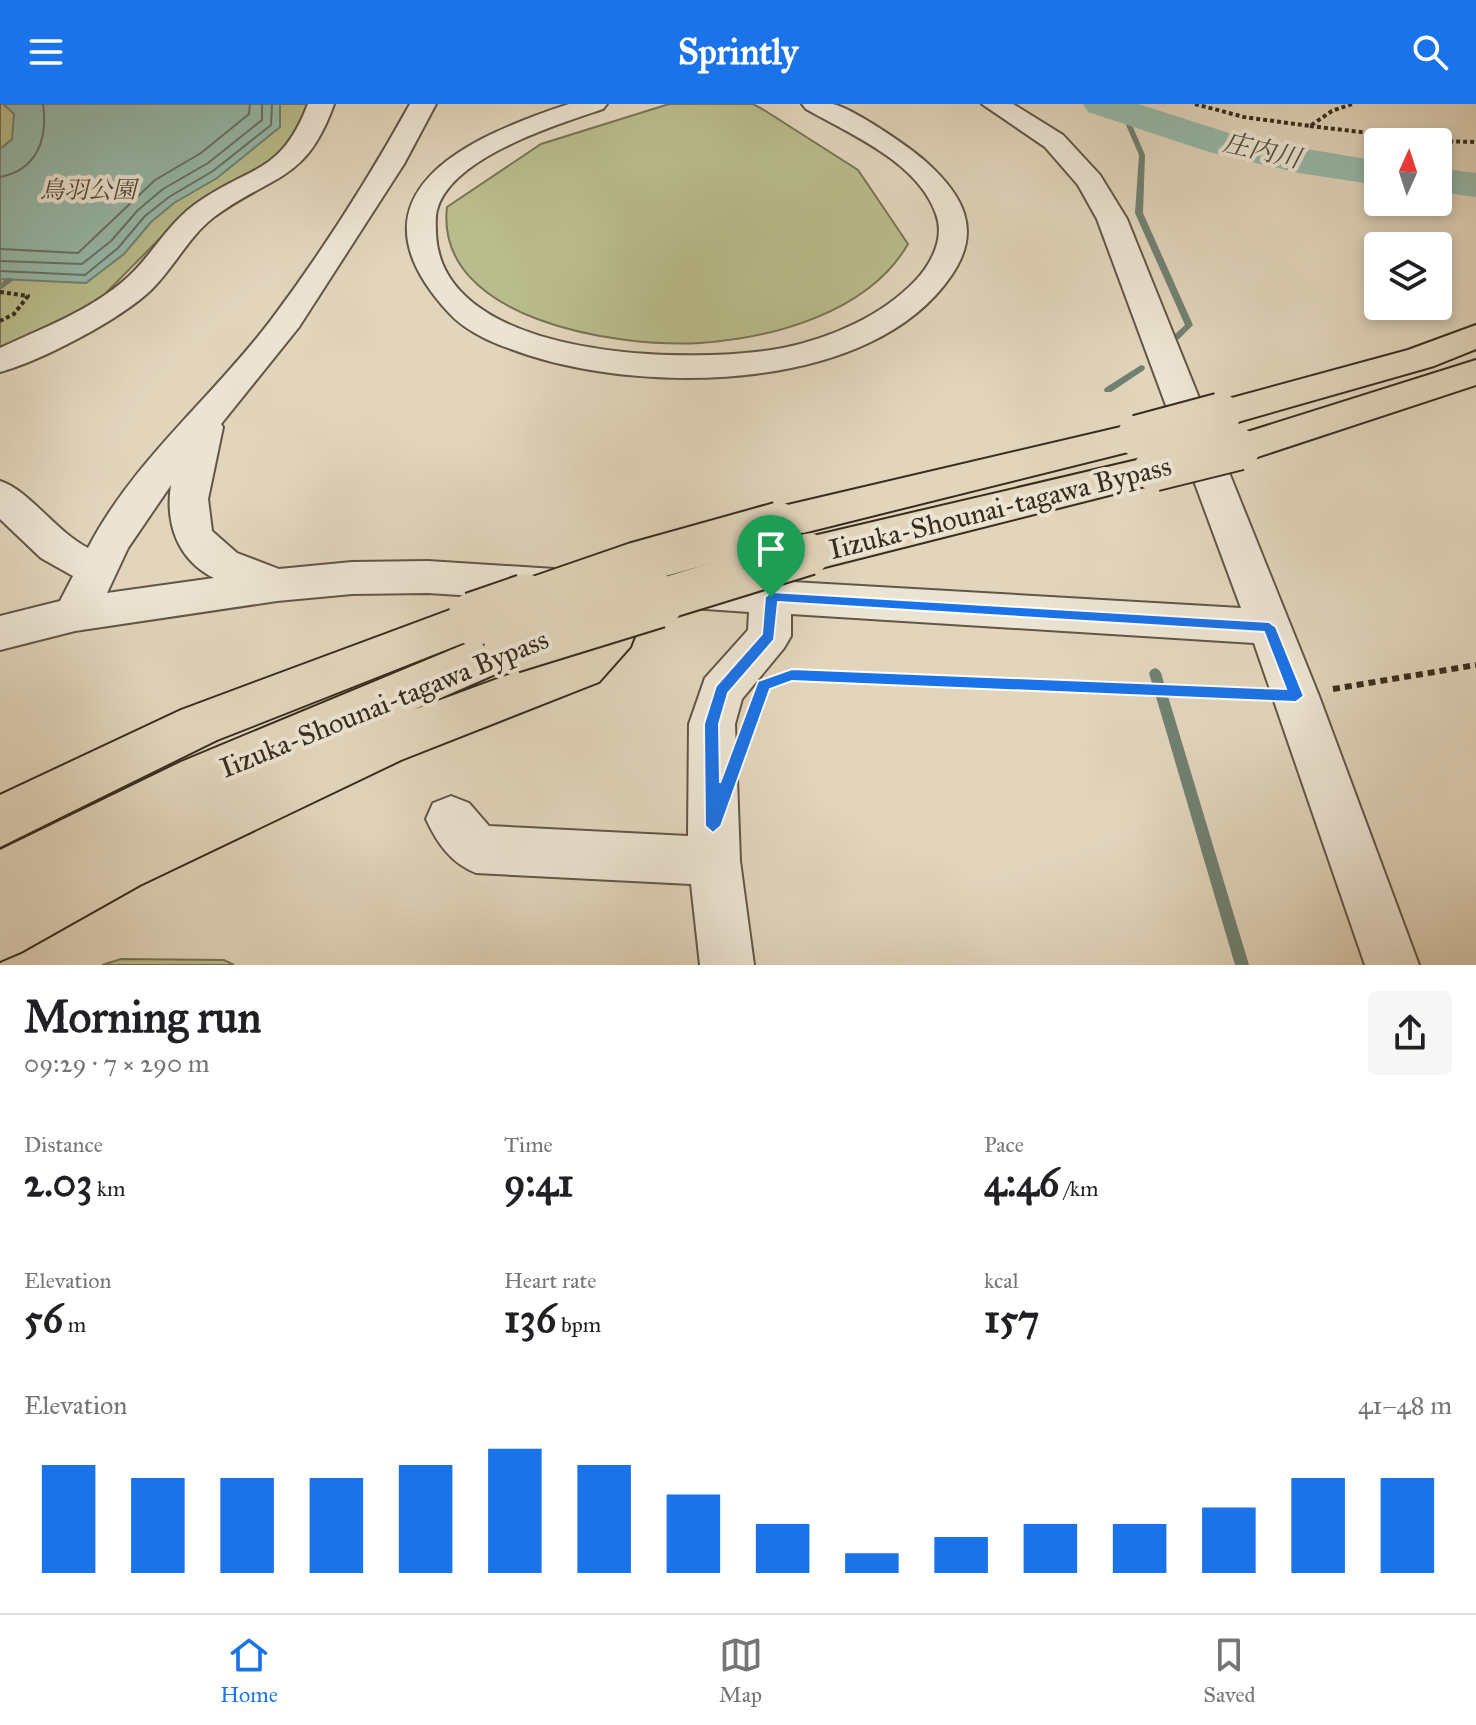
<!DOCTYPE html>
<meta charset="utf-8">
<style>
:root{--surface:#fff;--page:#f6f6f6;--text:#202124;--muted:#757577;--line:#e0e0e0;--accent:#1a73e8}
body{margin:0;font-family:"IM FELL Great Primer","Noto Serif JP",serif;background:var(--page);color:var(--text);height:100vh;display:flex;flex-direction:column;font-size:30px;white-space:nowrap}
*{box-sizing:border-box;margin:0}
p{font-size:26px;color:var(--muted)}
.icon{flex:none;width:44px;height:44px;fill:none;stroke:currentColor;stroke-width:2;stroke-linecap:round;stroke-linejoin:round}
.map{position:relative;height:861px;overflow:hidden}
.sheet{display:flex;flex-direction:column;background:var(--surface);flex:1}
.sheet>*{flex:none}
.needle{width:52px;rotate:3deg}
.buttons{position:absolute;left:1364px;top:24px;display:grid;gap:16px}
.buttons a{display:grid;place-items:center;width:88px;height:88px;border-radius:8px;background:var(--surface);box-shadow:0 4px 12px #0003;font-size:40px}
.pin{position:absolute;display:grid;place-items:center;width:68px;height:68px;color:#fff;margin:-82px -34px;border-radius:50% 50% 50% 0;rotate:-45deg;box-shadow:0 0 8px #0007}
.pin .icon{rotate:45deg}
.round{display:grid;place-items:center;flex:none;width:84px;height:84px;border-radius:8px;background:var(--page)}
.head{display:flex;align-items:center;justify-content:space-between;height:136px;padding:0 24px}
h1{font-size:44px;font-weight:800;line-height:60px}
.metrics{display:grid;grid-template-columns:repeat(3,1fr);gap:12px;height:136px;padding:8px 24px}
.metrics div{display:grid;align-content:center}
.metrics b{font-size:40px;font-weight:800}
.metrics small{font-size:22px;font-weight:400}
.metrics p{font-size:22px}
.chart{height:224px;padding:16px 24px}
.chart p{display:flex;justify-content:space-between}
.chart svg{width:100%;height:144px;margin-top:8px;stroke:var(--accent);stroke-width:6}
header{display:flex;justify-content:space-between;align-items:center;height:104px;padding:0 24px;background:var(--accent);color:#fff;font-size:36px;font-weight:800}
.tab-bar{display:flex;justify-content:space-around;align-items:center;height:112px;border-top:2px solid var(--line);background:var(--surface);font-size:22px;color:var(--muted)}
.tab-bar a{display:grid;justify-items:center;gap:4px}
.tab-bar .on{color:var(--accent)}
.map>svg:first-child{display:block}
.green{fill:#b9bc8c;stroke:#787455;stroke-width:2}
.water{fill:#96b9aa;stroke:#708172;stroke-width:2}
.lines{fill:none;stroke-linecap:round;stroke-linejoin:round}
.shore{stroke:#677264;stroke-width:2}
.stream{fill:#708172;fill-rule:evenodd}
.river{fill:#96b9aa;fill-rule:evenodd}
.minor-casing{stroke:#625646;stroke-width:4}
.highway-casing{stroke:#382c1e;stroke-width:4}
.path-far1{stroke:#382c1e;stroke-width:4;stroke-dasharray:4 3;stroke-linecap:butt}
.path{stroke:#382c1e;stroke-width:6;stroke-dasharray:7 5;stroke-linecap:butt}
.minor{fill:#ece4d3;fill-rule:evenodd}
.highway{fill:#e2d5bc;fill-rule:evenodd}
.highway-bridge-far1-casing{stroke:#382c1e;stroke-width:45;stroke-linecap:butt}
.highway-bridge-casing{stroke:#382c1e;stroke-width:57;stroke-linecap:butt}
.highway-bridge-far1{stroke:#e2d5bc;stroke-width:41}
.highway-bridge{stroke:#e2d5bc;stroke-width:53}
.route{fill:#1a73e8;stroke:#fff;stroke-width:2;fill-rule:evenodd}
.labels{text-anchor:middle;stroke-width:8;stroke-linejoin:round;paint-order:stroke}
.far-park-label{font-size:24px;font-style:italic;fill:#524934;stroke:#ece4d3}
.far-water-label{font-size:26px;font-style:italic;fill:#504f41;stroke:#ece4d3}
.street-label{font-size:28px;fill:#382c1e;stroke:#ece4d3}
</style>
<header><svg class="icon" aria-label="menu" viewBox="0 0 24 24"><path d="M4 6h16M4 12h16M4 18h16"/></svg>Sprintly<svg class="icon" aria-label="search" viewBox="0 0 24 24"><circle cx="10" cy="10" r="6"/><path d="M15 15l6 6"/></svg></header>
<div class="map">
<svg width="1476" height="861" viewBox="0 0 1476 861">
<rect width="100%" height="100%" fill="#e2d5bc"/>
<filter id="stains"><feTurbulence type="fractalNoise" baseFrequency=".0025" numOctaves="4"/><feColorMatrix values="0 0 0 0 .2 0 0 0 0 .09 0 0 0 0 .02 0 0 0 .5 -.17"/></filter>
<radialGradient id="worn" r=".72"><stop offset=".6" stop-color="#630" stop-opacity="0"/><stop offset="1" stop-color="#630" stop-opacity=".3"/></radialGradient>
<g class="green">
<polygon points="0,0 307,0 295,35 270,57 226,82 178,116 98,197 0,247"/>
<path d="M669 0H753L764 6 858 66 908 140C869 208 774 234 700 239 618 244 434 216 447 103L541 40Z"/>
<polygon points="121,855 224,856 234,861 102,861"/>
</g>
<polygon class="water" points="3,0 280,0 280,23 217,74 174,99 151,118 124,150 86,179 0,175 0,45 12,35 14,10"/>
<g class="lines">
<g class="shore">
<path d="M0 73C37 66 48 35 43 0"/>
<polyline points="0,145 78,149 155,76 201,49 249,10 250,0"/>
<polyline points="0,157 82,160 111,137 138,106 163,85 208,59 262,16 262,0"/>
<polyline points="0,167 85,171 118,144 145,112 169,93 213,67 271,21 272,0"/>
</g>
<g class="stream">
<polygon points="1123,5 1126,7 1145,51 1143,109 1193,221 1179,235 1176,236 1172,233 1185,221 1135,109 1139,51 1120,7"/>
<polygon points="7,174 10,174 14,176 0,186 0,180"/>
<polygon points="1141,261 1144,262 1145,264 1144,266 1111,288 1105,288 1104,286 1105,284"/>
<polygon points="1155,564 1159,566 1161,569 1249,861 1235,861 1149,569 1151,566"/>
</g>
<g class="river">
<polygon points="1083,0 1138,0 1248,35 1378,57 1378,81 1299,69 1209,48 1088,8"/>
<polygon points="1438,64 1476,69 1476,93 1438,88"/>
</g>
<g class="minor-casing">
<g id="minor">
<path d="M308 0H334C306 79 272 70 214 113 188 133 174 164 150 187 119 216 41 257 0 268V244C43 224 92 206 128 173 152 151 167 121 194 101 248 61 280 73 308 0Z"/>
<path d="M410 0H436L404 60 299 223 221 320 223 323 208 395 212 427 237 449 279 465 352 458 428 457 555 465 570 470 576 481 570 492 555 497 428 489 352 490 277 497 75 527 0 546V512L60 497 73 472 41 454 0 415V377C29 386 56 428 88 444 133 357 213 293 271 216 322 148 369 74 410 0ZM171 381C165 420 178 456 214 474L107 489 128 444Z"/>
<path d="M569 0H607L603 5C556 21 451 53 437 106 435 113 436 123 436 130 442 258 694 261 783 244 831 234 882 212 916 176 932 159 945 133 936 110 918 58 850 30 806 5L802 0C812 0 824 0 833 0 854 5 908 42 925 57 963 91 983 126 951 172 871 289 649 290 528 251 501 242 469 231 449 209 340 91 465 34 569 0Z"/>
<path d="M982 0H1013L1063 31 1100 71 1127 115 1319 592 1419 861H1365L1254 539 791 510V532L784 544 742 595 735 620 740 757 754 861H700L691 780 476 769C451 759 437 739 426 715L433 699 451 692 469 699 489 722 688 732 689 620 705 574 748 526 749 508 691 504 676 499 670 488 676 477 691 472 1241 504 1097 115 1078 81 1045 43Z"/>
</g>
</g>
<g class="highway-casing">
<g id="highway">
<polygon points="1476,221 1476,245 1434,262 1220,323 1206,319 1200,310 1206,301 1408,246"/>
<polygon points="1476,256 1476,281 1239,359 1225,355 1219,345 1225,335"/>
<polygon points="1138,319 1152,322 1158,332 1152,342 779,435 764,430 757,419 764,408 779,403"/>
<polygon points="1154,352 1169,356 1175,366 1169,376 809,467 793,462 787,450 793,438 809,433"/>
<polygon points="630,467 646,473 653,485 630,543 599,578 401,656 140,781 21,848 0,857 0,746 181,658 494,528 511,523 528,528 535,542 528,556 413,606 565,550 595,518 614,473"/>
<polygon points="474,497 491,502 498,515 491,528 217,636 0,743 0,691 181,606"/>
</g>
</g>
<g class="path-far1">
<polyline points="1195,0 1244,13 1310,22 1332,7 1352,0"/>
<polyline points="1310,22 1436,37 1476,38"/>
<polyline points="0,188 28,192 14,210 0,217"/>
</g>
<g class="path">
<polyline points="782,574 792,571 1255,590"/>
<polyline points="1333,585 1476,561"/>
</g>
<use href="#minor" class="minor"/>
<use href="#highway" class="highway"/>
<g class="highway-bridge-far1-casing">
<g id="highway-bridge-far1">
<polyline points="1138,332 1220,310"/>
<polyline points="1154,366 1239,345"/>
<polyline points="520,499 636,459 779,419"/>
<polyline points="650,499 809,450"/>
</g>
</g>
<g class="highway-bridge-casing">
<g id="highway-bridge">
<polyline points="474,515 526,497"/>
<polyline points="511,542 657,497"/>
</g>
</g>
<use href="#highway-bridge-far1" class="highway-bridge-far1"/>
<use href="#highway-bridge" class="highway-bridge"/>
</g>
<path class="route" d="M771 488 1269 518 1276 523 1304 592 1296 598 792 577 770 585 721 722 713 729 705 722 704 620 716 582 762 530 765 493ZM778 498 1264 528 1286 585 792 565 758 577 720 679 719 620 728 589 774 536Z"/>
<g class="labels">
<g class="far-park-label">
<text x="88" y="94">鳥羽公園</text>
</g>
<g class="far-water-label">
<text transform="translate(1262 46) rotate(13)" y="9">庄内川</text>
</g>
<g class="street-label">
<text transform="translate(1000 403) rotate(-14)" y="10">Iizuka-Shounai-tagawa Bypass</text>
<text transform="translate(384 599) rotate(-22)" y="10">Iizuka-Shounai-tagawa Bypass</text>
</g>
</g>
<rect width="100%" height="100%" filter="url(#stains)"/>
<rect width="100%" height="100%" fill="url(#worn)"/>
</svg>
<div class="buttons">
<a><svg class="needle" viewBox="-14 -14 28 28"><path d="M0-13l5 13h-10z" fill="#e53935"/><path d="M0 13l5-13h-10z" fill="#757577"/></svg></a>
<a><svg class="icon" aria-label="layers" viewBox="0 0 24 24"><path d="M12 4l9 5-9 5-9-5zM3 14l9 5 9-5"/></svg></a>
</div>
<div class="pin" style="left:771px;top:493px;background:#1e9e55"><svg class="icon" aria-label="arrive" viewBox="0 0 24 24"><path d="M6 21V4h12l-3 4 3 4H6"/></svg></div>
</div>
<section class="sheet">
<div class="head"><div><h1>Morning run</h1><p>09:29 · 7 × 290 m</p></div><a class="round"><svg class="icon" aria-label="share" viewBox="0 0 24 24"><path d="M12 15V3M7 8l5-5 5 5M5 13v7h14v-7"/></svg></a></div>
<div class="metrics">
<div><p>Distance</p><b>2.03<small> km</small></b></div>
<div><p>Time</p><b>9:41</b></div>
<div><p>Pace</p><b>4:46<small> /km</small></b></div>
</div>
<div class="metrics">
<div><p>Elevation</p><b>56<small> m</small></b></div>
<div><p>Heart rate</p><b>136<small> bpm</small></b></div>
<div><p>kcal</p><b>157</b></div>
</div>
<div class="chart"><p><span>Elevation</span>41–48 m</p>
<svg viewBox="0 0 160 44" preserveAspectRatio="none"><path d="M5 44V11M15 44V15M25 44V15M35 44V15M45 44V11M55 44V6M65 44V11M75 44V20M85 44V29M95 44V38M105 44V33M115 44V29M125 44V29M135 44V24M145 44V15M155 44V15"/></svg>
</div>
</section>
<nav class="tab-bar">
<a class="on"><svg class="icon" aria-label="home" viewBox="0 0 24 24"><path d="M3 11l9-7 9 7M6 9v11h12V9"/></svg>Home</a>
<a><svg class="icon" aria-label="map" viewBox="0 0 24 24"><path d="M3 6l6-2 6 2 6-2v14l-6 2-6-2-6 2zM9 4v14M15 6v14"/></svg>Map</a>
<a><svg class="icon" aria-label="saved" viewBox="0 0 24 24"><path d="M7 4h10v16l-5-4-5 4z"/></svg>Saved</a>
</nav>
